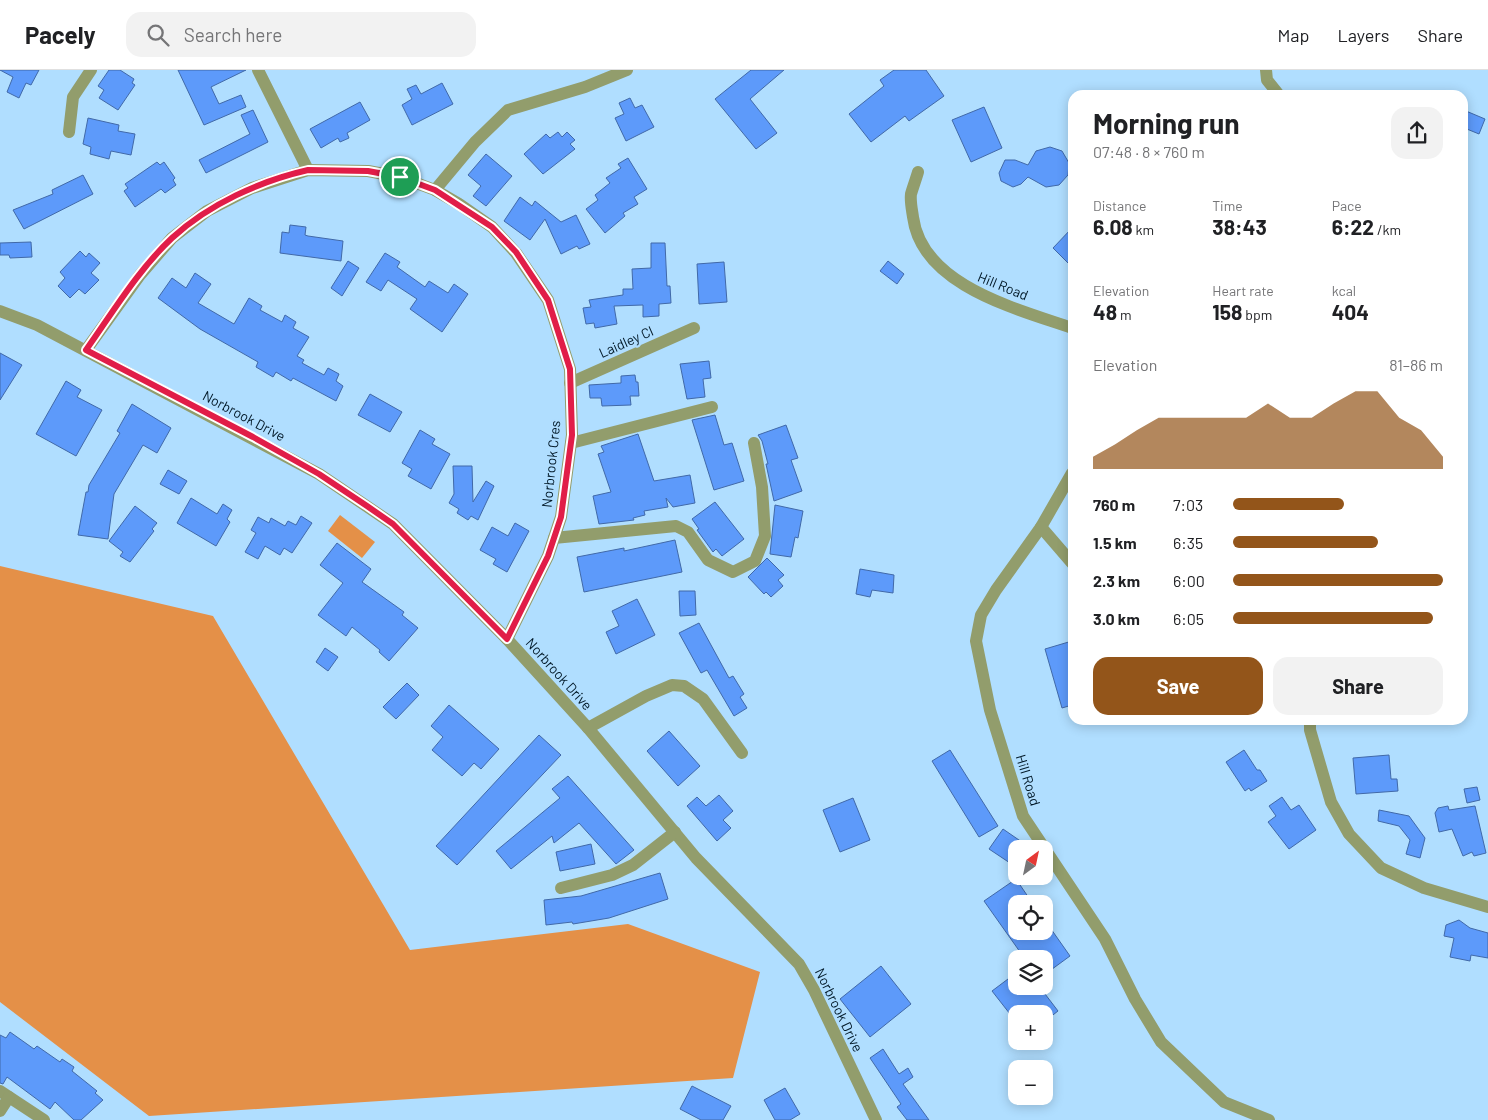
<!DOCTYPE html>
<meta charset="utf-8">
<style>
:root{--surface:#fff;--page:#f2f2f2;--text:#202124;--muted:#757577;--line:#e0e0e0;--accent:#93551a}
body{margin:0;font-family:Barlow,sans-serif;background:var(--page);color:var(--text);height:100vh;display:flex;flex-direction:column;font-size:19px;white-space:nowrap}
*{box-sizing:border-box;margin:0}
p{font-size:16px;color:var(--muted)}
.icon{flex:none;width:28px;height:28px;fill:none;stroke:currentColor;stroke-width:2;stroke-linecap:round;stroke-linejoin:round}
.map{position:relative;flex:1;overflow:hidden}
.side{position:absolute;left:1068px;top:20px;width:400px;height:635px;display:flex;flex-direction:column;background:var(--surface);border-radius:15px;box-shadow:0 2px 12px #0003}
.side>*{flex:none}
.needle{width:32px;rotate:33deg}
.controls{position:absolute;left:1008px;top:770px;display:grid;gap:10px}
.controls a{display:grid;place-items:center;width:45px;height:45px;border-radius:10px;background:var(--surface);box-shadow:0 2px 12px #0003;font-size:25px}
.pin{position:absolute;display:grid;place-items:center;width:42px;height:42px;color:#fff;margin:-21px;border:2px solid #fff;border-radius:50%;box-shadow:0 1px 5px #0007}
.round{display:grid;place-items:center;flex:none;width:52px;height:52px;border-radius:15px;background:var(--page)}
.head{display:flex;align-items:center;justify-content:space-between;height:85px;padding:0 25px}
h1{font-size:28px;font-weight:700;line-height:38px}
.stats{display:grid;grid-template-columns:repeat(3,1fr);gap:8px;height:85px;padding:5px 25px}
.stats div{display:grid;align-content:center}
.stats b{font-size:21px;font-weight:700}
.stats small{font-size:14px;font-weight:400}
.stats p{font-size:14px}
.chart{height:140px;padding:10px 25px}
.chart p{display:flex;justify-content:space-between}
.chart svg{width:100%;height:90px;margin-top:5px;fill:var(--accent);opacity:.7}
.cta{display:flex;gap:10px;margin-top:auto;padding:10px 25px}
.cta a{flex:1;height:58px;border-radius:15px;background:var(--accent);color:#fff;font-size:20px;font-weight:700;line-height:58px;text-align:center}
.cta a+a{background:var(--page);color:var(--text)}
ul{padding:0 25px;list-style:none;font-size:16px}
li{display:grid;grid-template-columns:80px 60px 1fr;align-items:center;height:38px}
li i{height:12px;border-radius:6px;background:var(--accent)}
header{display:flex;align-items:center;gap:30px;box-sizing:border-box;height:70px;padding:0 25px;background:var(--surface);border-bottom:1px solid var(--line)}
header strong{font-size:24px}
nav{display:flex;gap:28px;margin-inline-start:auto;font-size:18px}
.search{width:350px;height:45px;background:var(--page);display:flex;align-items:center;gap:12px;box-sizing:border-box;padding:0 18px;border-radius:15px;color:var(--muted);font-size:19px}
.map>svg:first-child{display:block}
.green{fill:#e49048}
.building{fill:#5d9afa;stroke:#4169a8}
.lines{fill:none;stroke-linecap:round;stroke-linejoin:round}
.minor{stroke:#929d6c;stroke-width:12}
.route-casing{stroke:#fff;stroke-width:10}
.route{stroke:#e11d48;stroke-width:6}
.labels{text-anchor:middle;stroke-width:4.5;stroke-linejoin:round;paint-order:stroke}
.street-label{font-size:14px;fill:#001827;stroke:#b0deff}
</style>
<header>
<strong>Pacely</strong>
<div class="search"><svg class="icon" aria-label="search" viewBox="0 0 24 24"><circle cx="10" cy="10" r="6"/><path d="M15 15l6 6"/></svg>Search here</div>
<nav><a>Map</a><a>Layers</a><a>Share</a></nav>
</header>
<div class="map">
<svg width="1488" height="1050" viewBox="0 0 1488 1050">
<rect width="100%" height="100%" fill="#b0deff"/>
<g class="green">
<polygon points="340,445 375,472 362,488 328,461"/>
<polygon points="0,496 213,546 410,880 628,854 760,902 733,1008 149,1046 0,932"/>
</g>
<g class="building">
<polygon points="0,0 39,0 31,15 26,13 19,28 7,22 13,7"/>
<polygon points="109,0 120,0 134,9 132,13 135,15 118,40 99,28 104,20 98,16"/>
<polygon points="178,0 246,0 211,17 219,34 241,25 246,37 204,55"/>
<polygon points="751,0 784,0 750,29 777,63 756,79 715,29"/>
<polygon points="894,0 926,0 944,26 909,51 905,46 871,72 849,44 884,16 880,10"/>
<polygon points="442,13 453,34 412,55 402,35 412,29 407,19 416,15 421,24"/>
<polygon points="630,28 635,38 642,35 654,57 626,71 615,48 624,44 619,33"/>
<polygon points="360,32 370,50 347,63 349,68 340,72 338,68 321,78 310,59"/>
<polygon points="984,37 1002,78 971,92 952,50"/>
<polygon points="253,40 268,72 206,103 199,90 250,64 241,45"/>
<polygon points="1466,41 1485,49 1479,64 1462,57"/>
<polygon points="88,48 119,55 118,61 135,64 131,85 111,81 109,89 90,84 91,77 83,74"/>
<polygon points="558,62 562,67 567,62 575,70 570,74 575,79 543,104 524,84 546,64 550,68"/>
<polygon points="1050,77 1062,81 1069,93 1068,105 1059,115 1046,117 1028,107 1021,114 1013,117 1001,111 999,103 1005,90 1015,90 1028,95 1036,81"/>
<polygon points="486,84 512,106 486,136 473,126 481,116 468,105"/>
<polygon points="628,88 647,119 634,127 638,134 623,143 625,146 605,163 586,139 598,130 595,125 610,113 606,108 621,98 618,94"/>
<polygon points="157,92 160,95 164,92 175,108 173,110 176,115 165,123 161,119 135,137 124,121 128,118 125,114"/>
<polygon points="83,105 93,124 24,159 13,140 53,124 52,120"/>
<polygon points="520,127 532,136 535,131 561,152 576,145 590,174 579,179 577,176 561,184 545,149 530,170 504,151"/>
<polygon points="290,155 306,157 305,165 308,166 343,171 341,191 280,183 282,162 289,163"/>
<polygon points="1072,158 1072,197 1053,178"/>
<polygon points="31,172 32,187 10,188 9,185 0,185 0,173"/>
<polygon points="651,173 665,173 667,216 670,216 671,233 659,234 659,246 643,247 643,235 614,236 617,254 595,258 594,253 586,254 583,238 591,237 589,230 623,225 623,219 633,219 632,199 651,198"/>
<polygon points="80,181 86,187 89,183 100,193 91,203 99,210 85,224 79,219 70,228 58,216 65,208 60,202"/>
<polygon points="385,183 400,192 397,197 425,217 429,211 448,223 454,214 468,224 442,262 410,239 417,229 388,210 381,221 366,212"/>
<polygon points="348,191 359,198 342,226 331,218"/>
<polygon points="888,191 904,204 897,214 880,201"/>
<polygon points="724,192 727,232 699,234 697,194"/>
<polygon points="195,203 211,214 198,233 234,254 249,228 262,236 260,240 282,252 285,245 296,252 293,258 309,267 297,286 304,290 302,293 324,305 328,298 339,304 336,311 343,316 336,331 293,308 291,311 276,302 273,307 256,297 258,292 200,259 158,228 172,208 186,218"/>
<polygon points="0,283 22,295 0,330"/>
<polygon points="709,291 711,308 703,309 705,327 687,329 680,294"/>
<polygon points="635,305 636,312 638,312 639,326 630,326 631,335 602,336 601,328 590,328 589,315 621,313 621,306"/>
<polygon points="66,311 81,320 77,327 102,340 76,386 36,364"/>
<polygon points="370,324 402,342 390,362 358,345"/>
<polygon points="132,334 171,358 157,383 143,375 114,424 108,469 78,465 86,422 88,422 89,415 120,363 117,361"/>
<polygon points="715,345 724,375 732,373 744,411 714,420 692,350"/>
<polygon points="786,355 798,388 791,390 802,421 774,431 766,394 768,394 762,371 758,365"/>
<polygon points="420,360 435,369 432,374 450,384 431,419 408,406 412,399 402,393"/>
<polygon points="638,364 654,411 690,405 695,433 673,437 666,428 668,437 644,441 645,445 633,448 634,450 599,454 593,426 611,422 598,384 604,382 601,376"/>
<polygon points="453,396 472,396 473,432 486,411 494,416 478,450 471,446 468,450 457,443 459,439 449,433 454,424"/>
<polygon points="168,400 187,411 179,424 160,414"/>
<polygon points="191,428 217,444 223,434 232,440 227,449 230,452 216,476 177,453"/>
<polygon points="715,432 744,469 722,486 716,479 713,482 697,460 699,459 692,449"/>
<polygon points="775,435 803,441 798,468 795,467 791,487 770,484"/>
<polygon points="135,436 157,453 152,459 154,461 130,492 120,486 123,482 109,471"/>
<polygon points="301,446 312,453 292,483 284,478 280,485 265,476 258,489 245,482 256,463 251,460 258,447 269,453 271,448 285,456 288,451 296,455"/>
<polygon points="515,453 529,461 507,502 493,494 496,489 480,480 492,457 508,466"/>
<polygon points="675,470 682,502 584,522 577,487 624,478 624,481"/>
<polygon points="337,473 371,499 362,512 404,542 402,545 418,558 389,591 379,582 380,580 352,557 346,566 318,545 343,513 320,495"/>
<polygon points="767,488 784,505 778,510 783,516 771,527 766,522 764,524 748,507"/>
<polygon points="860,499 894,505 893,523 872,520 870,527 856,524"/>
<polygon points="679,521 695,521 696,545 680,546"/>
<polygon points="637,529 655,565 616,584 606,562 619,556 612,541"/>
<polygon points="699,553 729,608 733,606 744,624 740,627 747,638 734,646 707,600 701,603 679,563"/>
<polygon points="1072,571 1072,635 1062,638 1045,579"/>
<polygon points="325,578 338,587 328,601 316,592"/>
<polygon points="407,613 419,625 396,649 383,637"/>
<polygon points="449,635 499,679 481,699 474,693 462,706 432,680 443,667 431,656"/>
<polygon points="669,661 700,696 678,716 647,681"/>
<polygon points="539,665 561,685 457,795 436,776"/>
<polygon points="950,680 998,756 979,767 932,691"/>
<polygon points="1244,680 1257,700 1260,700 1267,711 1251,721 1249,718 1245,721 1226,692"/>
<polygon points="1389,685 1391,709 1397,709 1398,721 1356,724 1353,688"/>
<polygon points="568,706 634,780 616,794 579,753 554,773 552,766 511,799 496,781 560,728 552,719"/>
<polygon points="1477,717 1480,730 1467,733 1464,719"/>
<polygon points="719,725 733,741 723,750 731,758 717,771 687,736 697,727 706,736"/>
<polygon points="1282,727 1291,740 1299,735 1316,760 1289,779 1268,752 1276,746 1269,736"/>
<polygon points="853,728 870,770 840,782 823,740"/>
<polygon points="1448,736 1449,740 1475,736 1486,783 1474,786 1472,782 1463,786 1452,759 1439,762 1435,743 1438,738"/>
<polygon points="1379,740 1409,746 1425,768 1420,788 1406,784 1410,770 1399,756 1378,751"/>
<polygon points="1003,759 1032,779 1016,779 1016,797 989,779"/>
<polygon points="591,774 595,794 560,801 556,782"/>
<polygon points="660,803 668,829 609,848 573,854 572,852 546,855 544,830 581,826"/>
<polygon points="1016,809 1033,834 1016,834 1016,861 1044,861 1044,849 1070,886 1044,905 1044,889 1025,889 984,831"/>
<polygon points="1459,850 1470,858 1488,863 1488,888 1471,885 1470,891 1450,887 1454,868 1444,866 1446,855"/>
<polygon points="881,896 911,934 870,967 840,929"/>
<polygon points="1016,903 1016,916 1039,916 1058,941 1044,952 1044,944 1010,944 992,921"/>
<polygon points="10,962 34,979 37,976 60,992 62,989 74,997 72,1001 97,1021 95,1023 103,1030 81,1050 74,1050 55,1032 50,1039 7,1007 3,1014 0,1013 0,965 6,968"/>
<polygon points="883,979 899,1004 908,998 913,1007 903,1014 929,1050 907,1050 897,1037 901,1034 870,988"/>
<polygon points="692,1016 731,1036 723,1050 701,1050 680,1039"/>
<polygon points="785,1018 800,1044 790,1050 775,1050 764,1030"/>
</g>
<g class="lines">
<g class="minor">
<polyline points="258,0 308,100"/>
<polyline points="1266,0 1267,10 1279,25"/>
<polyline points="69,62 73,27 91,0"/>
<path d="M918 102C916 109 913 117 911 124 910 131 912 140 913 147 922 216 1018 239 1072 258"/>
<polyline points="435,120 475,72 508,40 585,17 627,0"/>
<polyline points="0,241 37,255 319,404 393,454 507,569 588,658 696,788 799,894 814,920 876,1050"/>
<polyline points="86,280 140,205 172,168 207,141 252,118 308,100 368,101 400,107 435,120 459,134 492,157 516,183 548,230 570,299 572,365 561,447 548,486 507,569"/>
<polyline points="570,313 694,258"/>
<polyline points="571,373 712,337"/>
<polyline points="1072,403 1041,457 996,520 981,545 976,571 990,640 1023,746 1105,869 1135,929 1161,972 1224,1032 1269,1050"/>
<polyline points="1041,457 1072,493"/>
<polyline points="554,468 676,456 688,462 708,490 733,502 755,491 765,466 762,417 754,373"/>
<polyline points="1310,650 1310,660 1331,732 1349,764 1381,798 1424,818 1488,837"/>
<polyline points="588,658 646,626 672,615 684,616 703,629 742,683"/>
<polyline points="561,818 612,805 633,795 675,762"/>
<polyline points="0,1021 44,1050"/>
<polyline points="0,1041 9,1027"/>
</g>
</g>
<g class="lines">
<g class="route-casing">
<path id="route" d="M308 100 368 101 400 107 435 120 492 157 516 182 548 230 570 299 572 365 561 447 548 486 507 569 393 454 367 436 319 404 253 367 86 280C113 242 138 200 172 168 209 134 260 111 308 100Z"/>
</g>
<use href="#route" class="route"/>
</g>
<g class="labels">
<g class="street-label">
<text transform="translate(1003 216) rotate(22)" y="5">Hill Road</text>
<text transform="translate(626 272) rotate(-24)" y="5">Laidley Cl</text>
<text transform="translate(244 346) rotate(28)" y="5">Norbrook Drive</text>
<text transform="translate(551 394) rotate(-84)" y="5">Norbrook Cres</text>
<text transform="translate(559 604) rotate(48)" y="5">Norbrook Drive</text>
<text transform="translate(1028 710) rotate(73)" y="5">Hill Road</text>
<text transform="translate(839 940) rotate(64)" y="5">Norbrook Drive</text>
</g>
</g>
</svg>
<div class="controls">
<a><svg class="needle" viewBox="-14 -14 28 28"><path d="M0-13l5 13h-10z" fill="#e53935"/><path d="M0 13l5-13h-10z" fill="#757577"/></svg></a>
<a><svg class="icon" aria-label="locate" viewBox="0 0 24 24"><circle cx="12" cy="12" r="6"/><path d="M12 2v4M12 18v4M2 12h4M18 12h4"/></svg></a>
<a><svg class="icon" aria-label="layers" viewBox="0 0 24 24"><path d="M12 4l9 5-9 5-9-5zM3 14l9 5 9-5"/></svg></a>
<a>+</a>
<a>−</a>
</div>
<div class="pin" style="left:400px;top:107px;background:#1e9e55"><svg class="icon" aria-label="arrive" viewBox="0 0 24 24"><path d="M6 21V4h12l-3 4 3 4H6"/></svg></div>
<section class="side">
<div class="head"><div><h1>Morning run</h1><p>07:48 · 8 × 760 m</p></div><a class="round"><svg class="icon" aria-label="share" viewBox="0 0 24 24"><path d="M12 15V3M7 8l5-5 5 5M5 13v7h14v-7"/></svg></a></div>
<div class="stats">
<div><p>Distance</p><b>6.08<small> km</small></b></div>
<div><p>Time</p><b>38:43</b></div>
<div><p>Pace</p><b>6:22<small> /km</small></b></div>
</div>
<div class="stats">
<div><p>Elevation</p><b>48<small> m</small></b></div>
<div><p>Heart rate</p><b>158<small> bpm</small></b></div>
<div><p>kcal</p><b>404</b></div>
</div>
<div class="chart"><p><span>Elevation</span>81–86 m</p>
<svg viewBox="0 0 160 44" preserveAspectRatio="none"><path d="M0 44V38L10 32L20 25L30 19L40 19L50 19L60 19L70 19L80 12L90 19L100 19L110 12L120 6L130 6L140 19L150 25L160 38V44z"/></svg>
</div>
<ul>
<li><b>760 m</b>7:03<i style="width:53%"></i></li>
<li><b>1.5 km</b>6:35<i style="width:69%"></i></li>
<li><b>2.3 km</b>6:00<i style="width:100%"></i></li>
<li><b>3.0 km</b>6:05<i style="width:95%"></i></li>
</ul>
<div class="cta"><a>Save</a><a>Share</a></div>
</section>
</div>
